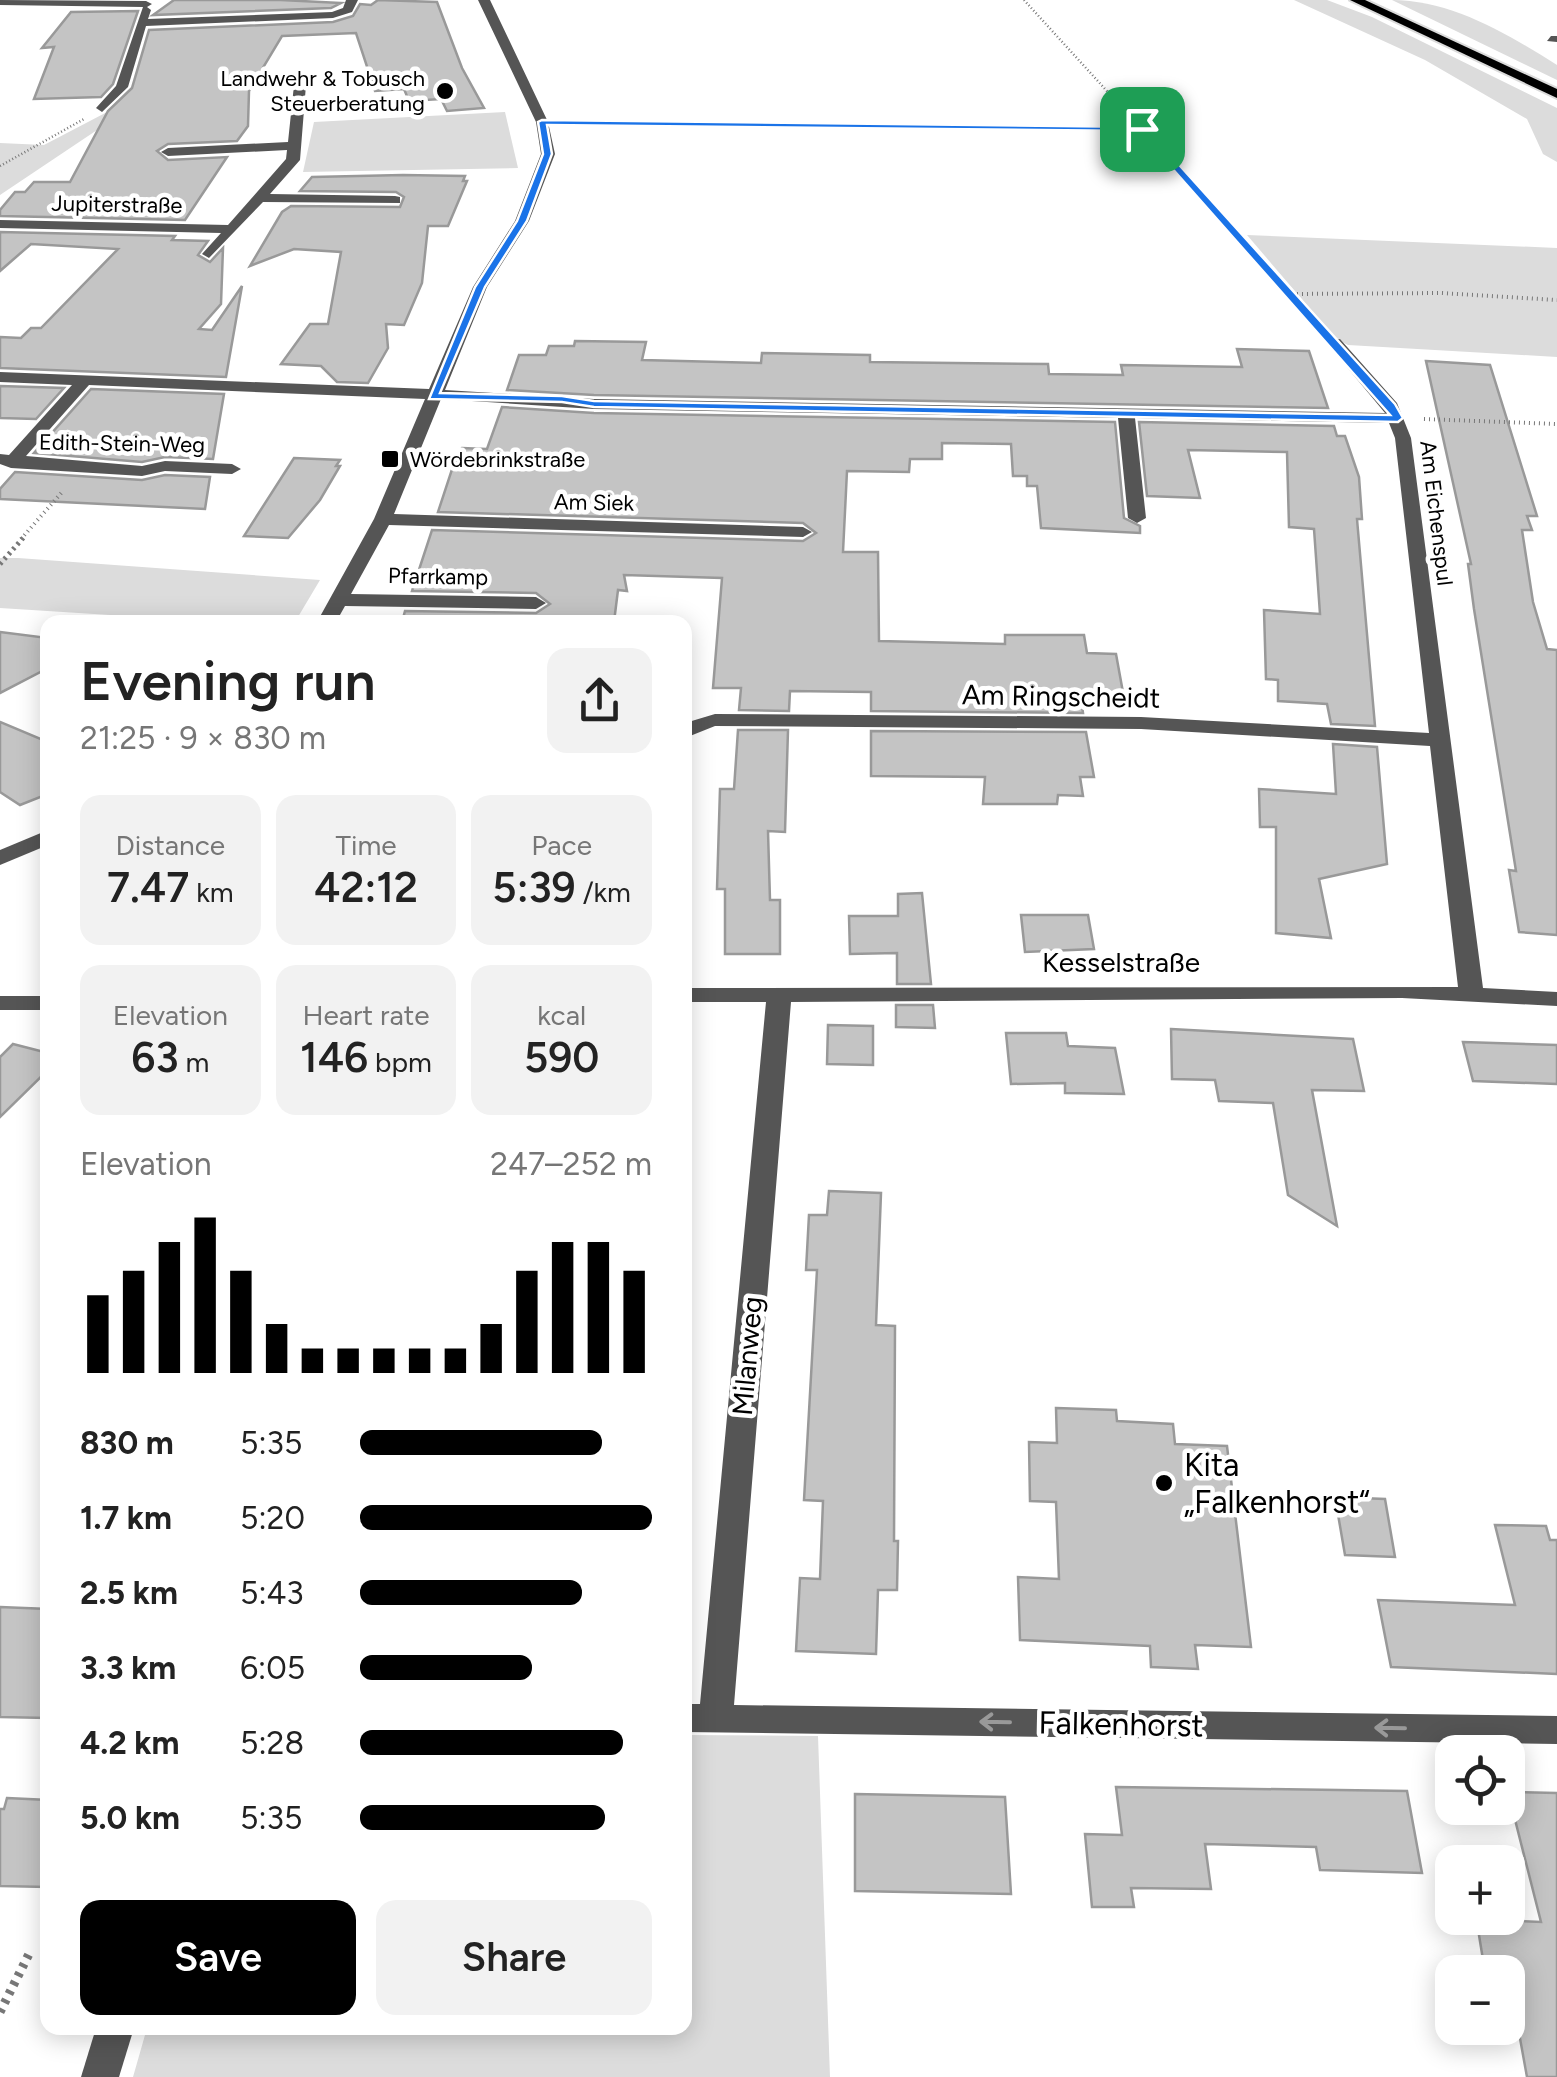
<!DOCTYPE html>
<meta charset="utf-8">
<style>
:root{--surface:#fff;--page:#f2f2f2;--text:#222;--muted:#767676;--accent:#000}
body{margin:0;font-family:Figtree,sans-serif;background:var(--page);color:var(--text);height:100vh;display:flex;flex-direction:column;font-size:38px;white-space:nowrap}
*{box-sizing:border-box;margin:0}
p{font-size:32px;color:var(--muted)}
.icon{flex:none;width:55px;height:55px;fill:none;stroke:currentColor;stroke-width:2;stroke-linecap:round;stroke-linejoin:round}
.map{position:relative;flex:1;overflow:hidden}
.sheet{position:absolute;left:40px;top:615px;width:652px;height:1420px;display:flex;flex-direction:column;background:var(--surface);border-radius:20px;box-shadow:0 5px 25px #0003}
.sheet>*{flex:none}
.fabs{position:absolute;left:1435px;top:1735px;display:grid;gap:20px}
.fabs a{display:grid;place-items:center;width:90px;height:90px;border-radius:20px;background:var(--surface);box-shadow:0 5px 25px #0003;font-size:50px}
.pin{position:absolute;display:grid;place-items:center;width:85px;height:85px;color:#fff;margin:-42px;border-radius:20px;box-shadow:0 5px 15px #0006}
.round{display:grid;place-items:center;flex:none;width:105px;height:105px;border-radius:20px;background:var(--page)}
.head{display:flex;align-items:center;justify-content:space-between;height:170px;padding:0 40px}
h1{font-size:55px;font-weight:600;line-height:75px}
.metrics{display:grid;grid-template-columns:repeat(3,1fr);gap:15px;height:170px;padding:10px 40px}
.metrics div{display:grid;align-content:center;border-radius:20px;background:var(--page);text-align:center}
.metrics b{font-size:42px;font-weight:600}
.metrics small{font-size:28px;font-weight:400}
.metrics p{font-size:28px}
.chart{height:280px;padding:20px 40px}
.chart p{display:flex;justify-content:space-between}
.chart svg{width:100%;height:180px;margin-top:10px;stroke:var(--accent);stroke-width:6}
.primary-button{display:flex;gap:20px;margin-top:auto;padding:20px 40px}
.primary-button a{flex:1;height:115px;border-radius:20px;background:var(--accent);color:#fff;font-size:40px;font-weight:600;line-height:115px;text-align:center}
.primary-button a+a{background:var(--page);color:var(--text)}
ul{padding:0 40px;list-style:none;font-size:32px}
li{display:grid;grid-template-columns:160px 120px 1fr;align-items:center;height:75px}
li i{height:25px;border-radius:12px;background:var(--accent)}
.map>svg:first-child{display:block}
.green{fill:#dcdcdc}
.building{fill:#c4c4c4;stroke:#999;stroke-width:2.5}
.lines{fill:none;stroke-linecap:round;stroke-linejoin:round}
.major-casing{stroke:#dbdbdb;stroke-width:4}
.path-far3{stroke:#777;stroke-width:2.5;stroke-dasharray:1 2.5;stroke-linecap:butt}
.path-far2{stroke:#777;stroke-width:4;stroke-dasharray:1 4;stroke-linecap:butt}
.path-far1{stroke:#777;stroke-width:5;stroke-dasharray:2.5 4;stroke-linecap:butt}
.path{stroke:#777;stroke-width:9;stroke-dasharray:4 6;stroke-linecap:butt}
.minor{fill:#555;fill-rule:evenodd}
.major{fill:#000;fill-rule:evenodd}
.oneway{stroke:#999}
.route{fill:#1a73e8;stroke:#fff;stroke-width:2.5;fill-rule:evenodd}
.poi-dot{fill:#000;stroke:#fff;stroke-width:4}
.labels{text-anchor:middle;stroke-width:9;stroke-linejoin:round;paint-order:stroke}
.far-poi-label{font-size:22px;fill:#000;stroke:#fff;text-anchor:end}
.far-street-label{font-size:22px;fill:#000;stroke:#fff}
.street-label{font-size:28px;fill:#000;stroke:#fff}
.near-poi-label{font-size:32px;fill:#000;stroke:#fff;text-anchor:start}
.near-street-label{font-size:32px;fill:#000;stroke:#fff}
</style>
<div class="map">
<svg width="1557" height="2077" viewBox="0 0 1557 2077">
<rect width="100%" height="100%" fill="#fff"/>
<g class="green">
<polygon points="1294,0 1327,0 1372,17 1557,108 1557,162 1543,154 1527,119 1425,60"/>
<path d="M1392 0C1451 0 1508 34 1557 65V80Z"/>
<polygon points="109,111 109,122 0,195 0,143 44,145"/>
<polygon points="505,112 518,168 303,172 314,122"/>
<polygon points="1247,235 1557,248 1557,357 1348,345 1336,339"/>
<polygon points="0,558 18,558 320,580 295,622 220,622 0,608"/>
<polygon points="685,1735 818,1736 830,2077 133,2077 147,2028 685,2028"/>
</g>
<g class="building">
<polygon points="174,0 281,0 341,3 331,8 153,15"/>
<polygon points="378,0 437,2 462,68 484,108 447,111 441,99 409,101 404,89 375,91 356,33 282,36 249,91 248,126 237,141 168,144 157,151 168,160 227,157 185,220 0,216 0,210 15,192 25,192 34,182 70,182 108,111 132,88 149,30 333,22 353,16 360,4 371,5"/>
<polygon points="138,11 113,84 101,97 34,99 54,47 42,48 71,12"/>
<polygon points="403,175 465,176 463,181 467,181 448,226 428,226 422,283 404,325 386,324 388,348 368,383 337,382 321,366 281,364 310,324 328,324 341,252 294,249 250,266 282,212 291,206 400,207 404,197 396,192 300,191 312,177"/>
<polygon points="0,232 175,236 172,240 208,241 198,255 210,262 223,248 221,304 199,329 212,330 242,286 226,377 0,368 0,337 21,338 31,328 41,328 118,249 31,244 0,271"/>
<polygon points="575,341 646,342 642,360 761,363 762,353 870,355 870,362 1048,364 1049,374 1123,375 1121,365 1242,367 1237,349 1309,351 1328,408 594,395 507,390 519,355 546,355 549,346 574,346"/>
<polygon points="1426,361 1490,365 1537,516 1527,516 1532,530 1522,530 1533,602 1547,649 1557,650 1557,935 1519,932 1509,870 1516,871 1474,609 1468,564 1471,564"/>
<polygon points="0,386 64,388 36,419 0,418"/>
<polygon points="91,389 224,394 213,459 165,457 142,462 34,453"/>
<polygon points="502,407 594,413 1115,422 1124,518 1140,526 1140,533 1041,528 1037,486 1027,486 1027,476 1013,476 1011,444 942,443 942,459 910,459 909,472 847,471 843,552 878,552 879,641 1005,644 1005,635 1084,635 1087,653 1116,654 1126,709 1082,706 1083,713 871,711 871,692 790,691 789,711 739,710 741,688 713,688 722,578 624,575 627,591 618,590 614,622 402,622 405,611 536,613 550,604 536,593 412,591 432,530 803,541 816,533 803,523 438,512 457,454 462,448 487,449"/>
<polygon points="1139,422 1334,426 1337,436 1345,436 1359,477 1362,519 1357,519 1375,726 1331,724 1327,704 1278,701 1278,680 1266,679 1264,610 1320,614 1314,529 1289,527 1287,452 1188,450 1200,498 1147,496"/>
<polygon points="294,458 340,460 336,466 340,466 320,500 288,538 244,536"/>
<polygon points="15,472 142,480 165,475 210,477 205,509 0,499 0,489"/>
<polygon points="0,632 48,638 48,668 0,693"/>
<polygon points="0,722 48,742 48,794 20,805 0,792"/>
<polygon points="738,730 788,730 785,832 768,831 770,900 780,900 780,954 725,954 725,889 717,889 720,789 734,789"/>
<polygon points="871,731 1086,732 1094,777 1080,777 1083,796 1058,795 1057,804 983,804 985,777 871,776"/>
<polygon points="1333,744 1377,747 1387,864 1319,879 1331,938 1276,933 1276,827 1260,827 1259,789 1336,794"/>
<polygon points="922,893 931,984 897,984 897,953 850,954 849,916 898,916 898,894"/>
<polygon points="1021,915 1088,915 1094,949 1025,952"/>
<polygon points="896,1005 933,1005 935,1028 896,1027"/>
<polygon points="828,1025 873,1026 873,1065 827,1064"/>
<polygon points="1171,1029 1353,1039 1364,1091 1312,1090 1337,1226 1288,1195 1273,1103 1219,1101 1215,1080 1172,1079"/>
<polygon points="1006,1033 1066,1033 1068,1046 1115,1048 1124,1094 1065,1093 1065,1083 1011,1084"/>
<polygon points="1463,1042 1557,1045 1557,1084 1473,1081"/>
<polygon points="13,1044 48,1053 48,1070 0,1117 0,1057"/>
<polygon points="829,1191 881,1193 876,1325 895,1326 894,1541 898,1541 897,1590 878,1590 876,1654 796,1651 800,1578 820,1579 823,1501 804,1500 817,1270 806,1270 809,1215 827,1215"/>
<polygon points="1056,1408 1116,1410 1117,1421 1173,1424 1175,1444 1227,1446 1251,1647 1195,1645 1198,1669 1151,1667 1150,1646 1020,1640 1018,1577 1059,1579 1056,1502 1030,1501 1029,1442 1057,1443"/>
<polygon points="1335,1497 1385,1499 1395,1557 1345,1555"/>
<polygon points="1495,1525 1546,1526 1550,1540 1557,1540 1557,1674 1391,1667 1378,1600 1515,1605"/>
<polygon points="0,1607 48,1609 48,1718 0,1717"/>
<polygon points="1116,1787 1407,1791 1422,1873 1320,1870 1316,1847 1205,1844 1211,1889 1131,1888 1134,1907 1092,1907 1085,1834 1122,1835"/>
<polygon points="1508,1792 1557,1793 1557,2077 1527,2077 1508,1972 1485,1972 1478,1929 1503,1930 1501,1920 1541,1922"/>
<polygon points="855,1794 1005,1797 1011,1894 855,1891"/>
<polygon points="7,1798 48,1800 48,1887 0,1886 0,1809 4,1809"/>
</g>
<g class="lines">
<g class="major-casing">
<polygon id="major" points="1350,0 1365,0 1557,89 1557,98"/>
</g>
<g class="path-far3">
<polyline points="1024,0 1239,236"/>
<polyline points="568,122 1142,129"/>
<polyline points="0,166 84,119"/>
</g>
<g class="path-far2">
<polyline points="1236,234 1319,325"/>
<polyline points="1292,294 1441,293 1557,300"/>
<polyline points="1424,419 1557,424"/>
<polyline points="21,539 63,491"/>
</g>
<polyline class="path-far1" points="0,564 24,537"/>
<polyline class="path" points="0,2012 29,1954"/>
<g class="minor">
<polygon points="0,0 146,1 152,4 147,7 151,10 148,19 332,12 343,8 346,0 358,0 352,12 333,18 146,26 128,87 102,112 96,108 116,86 143,7 0,5"/>
<polygon points="478,0 490,0 548,122 555,154 529,221 487,287 445,390 594,399 1385,413 1326,342 1340,339 1397,403 1411,438 1483,988 1557,992 1557,1006 1402,998 791,1002 734,1705 1557,1716 1557,1744 685,1732 685,1704 700,1704 766,1002 685,1002 685,988 1458,987 1430,746 1141,729 715,726 685,738 685,723 715,714 1141,717 1429,733 1395,438 1389,423 1135,418 1146,518 1137,523 1128,518 1118,418 594,409 441,399 394,514 803,527 812,532 803,537 389,525 351,594 536,597 546,603 536,609 345,606 336,622 317,622 374,519 425,399 89,385 26,456 142,466 165,461 232,464 241,469 232,474 165,471 142,476 11,468 0,464 0,454 9,455 72,385 0,382 0,372 429,389 473,287 515,221 541,154 536,122"/>
<polygon points="1551,36 1557,36 1557,42 1547,41"/>
<polygon points="300,81 306,85 300,160 270,194 395,196 400,197 400,203 263,202 209,258 202,254 221,233 0,228 0,220 228,225 286,159 287,150 168,156 161,152 168,148 288,142 294,85"/>
<polygon points="48,830 48,845 0,865 0,850"/>
<rect x="0" y="996" width="48" height="14"/>
<polygon points="96,2028 134,2028 119,2077 81,2077"/>
</g>
<use href="#major" class="major"/>
</g>
<defs><path id="oneway-shaft" d="M-6 0H5M1.5-3L5.5 0L1.5 3" fill="none" stroke-width="1.6" stroke-linecap="round" stroke-linejoin="round" transform="scale(2.5)"/></defs>
<g class="oneway">
<use href="#oneway-shaft" transform="translate(995 1722) rotate(-179)"/>
<use href="#oneway-shaft" transform="translate(1390 1728) rotate(-179)"/>
</g>
<path class="route" d="M542 120 1145 127 1395 404 1403 418 1398 422 594 407 562 402 429 399 475 287 517 221 543 154 538 122ZM547 125 1139 131 1390 415 594 401 562 396 440 393 485 287 527 221 552 154Z"/>
<g class="poi-dot">
<circle cx="445" cy="91" r="10"/>
<rect x="380" y="449" width="20" height="20" rx="5"/>
<circle cx="1164" cy="1483" r="10"/>
</g>
<g class="labels">
<g class="far-poi-label">
<text x="425" y="86">Landwehr &amp; Tobusch<tspan x="425" dy="25">Steuerberatung</tspan></text>
<text x="410" y="467" text-anchor="start">Wördebrinkstraße</text>
</g>
<g class="far-street-label">
<text transform="translate(117 204) rotate(1)" y="8">Jupiterstraße</text>
<text transform="translate(122 443) rotate(1)" y="8">Edith-Stein-Weg</text>
<text transform="translate(594 502) rotate(1)" y="8">Am Siek</text>
<text transform="translate(1437 513) rotate(83)" y="8">Am Eichenspul</text>
<text transform="translate(438 576) rotate(1)" y="8">Pfarrkamp</text>
</g>
<g class="street-label">
<text transform="translate(1061 696) rotate(1)" y="10">Am Ringscheidt</text>
<text x="1121" y="972">Kesselstraße</text>
<text transform="translate(747 1356) rotate(-85)" y="10">Milanweg</text>
</g>
<g class="near-poi-label">
<text x="1184" y="1476">Kita<tspan x="1184" dy="37">„Falkenhorst“</tspan></text>
</g>
<g class="near-street-label">
<text transform="translate(1121 1724) rotate(1)" y="11">Falkenhorst</text>
</g>
</g>
</svg>
<div class="fabs">
<a><svg class="icon" aria-label="locate" viewBox="0 0 24 24"><circle cx="12" cy="12" r="6"/><path d="M12 2v4M12 18v4M2 12h4M18 12h4"/></svg></a>
<a>+</a>
<a>−</a>
</div>
<div class="pin" style="left:1142px;top:129px;background:#1e9e55"><svg class="icon" aria-label="arrive" viewBox="0 0 24 24"><path d="M6 21V4h12l-3 4 3 4H6"/></svg></div>
<section class="sheet">
<div class="head"><div><h1>Evening run</h1><p>21:25 · 9 × 830 m</p></div><a class="round"><svg class="icon" aria-label="share" viewBox="0 0 24 24"><path d="M12 15V3M7 8l5-5 5 5M5 13v7h14v-7"/></svg></a></div>
<div class="metrics">
<div><p>Distance</p><b>7.47<small> km</small></b></div>
<div><p>Time</p><b>42:12</b></div>
<div><p>Pace</p><b>5:39<small> /km</small></b></div>
</div>
<div class="metrics">
<div><p>Elevation</p><b>63<small> m</small></b></div>
<div><p>Heart rate</p><b>146<small> bpm</small></b></div>
<div><p>kcal</p><b>590</b></div>
</div>
<div class="chart"><p><span>Elevation</span>247–252 m</p>
<svg viewBox="0 0 160 44" preserveAspectRatio="none"><path d="M5 44V25M15 44V19M25 44V12M35 44V6M45 44V19M55 44V32M65 44V38M75 44V38M85 44V38M95 44V38M105 44V38M115 44V32M125 44V19M135 44V12M145 44V12M155 44V19"/></svg>
</div>
<ul>
<li><b>830 m</b>5:35<i style="width:83%"></i></li>
<li><b>1.7 km</b>5:20<i style="width:100%"></i></li>
<li><b>2.5 km</b>5:43<i style="width:76%"></i></li>
<li><b>3.3 km</b>6:05<i style="width:59%"></i></li>
<li><b>4.2 km</b>5:28<i style="width:90%"></i></li>
<li><b>5.0 km</b>5:35<i style="width:84%"></i></li>
</ul>
<div class="primary-button"><a>Save</a><a>Share</a></div>
</section>
</div>
